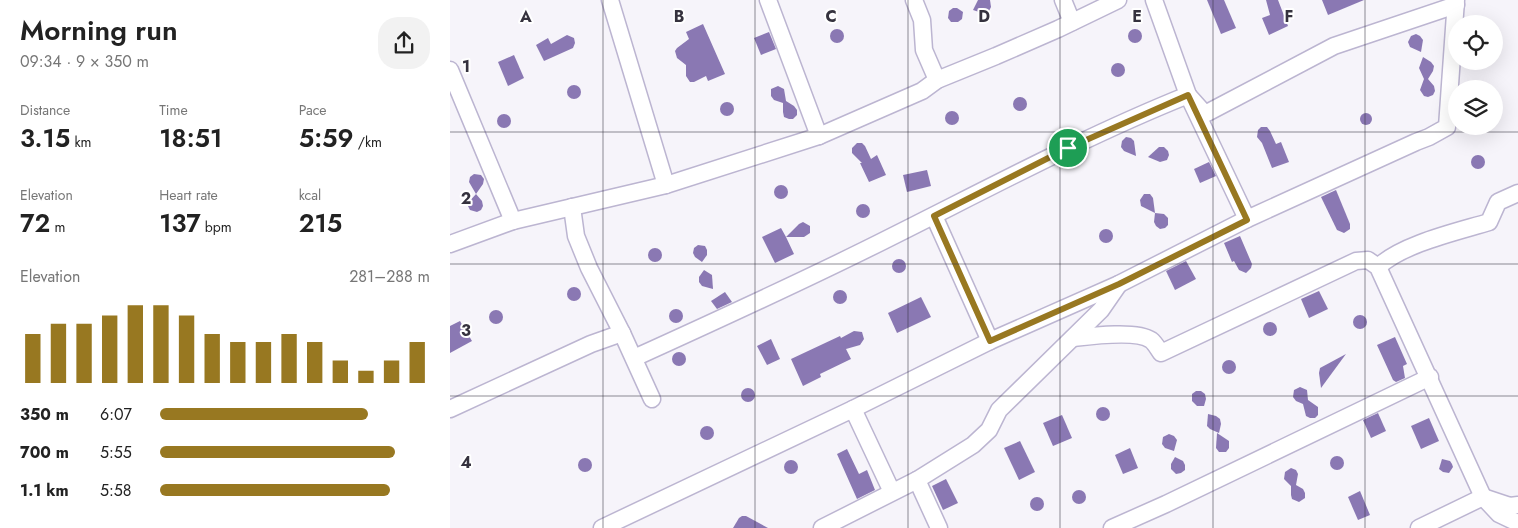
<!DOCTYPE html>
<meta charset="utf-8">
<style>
:root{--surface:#fff;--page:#f2f2f2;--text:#222;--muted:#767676;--accent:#987821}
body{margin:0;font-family:Jost,sans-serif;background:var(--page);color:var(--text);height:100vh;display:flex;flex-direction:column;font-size:19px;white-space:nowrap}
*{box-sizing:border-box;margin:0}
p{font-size:16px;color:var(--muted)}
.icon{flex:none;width:28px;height:28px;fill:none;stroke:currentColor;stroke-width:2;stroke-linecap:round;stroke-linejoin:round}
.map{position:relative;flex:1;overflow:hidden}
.panel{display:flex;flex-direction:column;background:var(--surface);width:450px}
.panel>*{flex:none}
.tools{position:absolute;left:998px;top:15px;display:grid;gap:10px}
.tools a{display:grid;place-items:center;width:55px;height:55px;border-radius:50%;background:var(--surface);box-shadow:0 5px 20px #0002;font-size:25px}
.pin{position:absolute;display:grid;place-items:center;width:42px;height:42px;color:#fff;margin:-21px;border:2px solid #fff;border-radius:50%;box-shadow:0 1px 5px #0007}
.round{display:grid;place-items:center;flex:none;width:52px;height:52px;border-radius:20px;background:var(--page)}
.summary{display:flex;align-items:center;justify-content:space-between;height:85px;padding:0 20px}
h1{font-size:28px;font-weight:600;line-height:38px}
.stats{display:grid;grid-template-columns:repeat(3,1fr);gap:8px;height:85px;padding:5px 20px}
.stats div{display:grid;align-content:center}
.stats b{font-size:25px;font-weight:600}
.stats small{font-size:14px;font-weight:400}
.stats p{font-size:14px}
.chart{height:140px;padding:10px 20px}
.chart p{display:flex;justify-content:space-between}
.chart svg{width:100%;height:90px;margin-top:5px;stroke:var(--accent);stroke-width:6}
ul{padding:0 20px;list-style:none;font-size:16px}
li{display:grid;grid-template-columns:80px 60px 1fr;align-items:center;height:38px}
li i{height:12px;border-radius:6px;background:var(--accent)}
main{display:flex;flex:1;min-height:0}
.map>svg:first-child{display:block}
.building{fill:#8a78b3}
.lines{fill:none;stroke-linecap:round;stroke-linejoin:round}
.minor-casing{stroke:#bcb5d1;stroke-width:19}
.minor{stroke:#fff;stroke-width:16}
.route-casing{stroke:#fff;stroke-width:10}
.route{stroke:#987821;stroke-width:6}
.grid{fill:none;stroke:#35323e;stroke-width:1;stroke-opacity:0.55}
.grid-label{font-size:16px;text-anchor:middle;font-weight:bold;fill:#35323e;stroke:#fff;stroke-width:4;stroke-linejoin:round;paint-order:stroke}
</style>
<main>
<section class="panel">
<div class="summary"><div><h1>Morning run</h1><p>09:34 · 9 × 350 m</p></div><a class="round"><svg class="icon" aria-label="share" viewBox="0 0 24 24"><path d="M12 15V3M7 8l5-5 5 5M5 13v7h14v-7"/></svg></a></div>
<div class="stats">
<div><p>Distance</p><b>3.15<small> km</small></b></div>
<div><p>Time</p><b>18:51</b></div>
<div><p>Pace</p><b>5:59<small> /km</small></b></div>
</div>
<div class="stats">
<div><p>Elevation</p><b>72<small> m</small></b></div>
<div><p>Heart rate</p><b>137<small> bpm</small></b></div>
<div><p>kcal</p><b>215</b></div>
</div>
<div class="chart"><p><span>Elevation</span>281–288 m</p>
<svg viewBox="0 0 160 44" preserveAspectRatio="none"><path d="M5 44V20M15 44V15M25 44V15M35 44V11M45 44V6M55 44V6M65 44V11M75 44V20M85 44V24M95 44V24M105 44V20M115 44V24M125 44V33M135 44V38M145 44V33M155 44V24"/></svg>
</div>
<ul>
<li><b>350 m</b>6:07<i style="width:77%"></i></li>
<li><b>700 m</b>5:55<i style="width:87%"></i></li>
<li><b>1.1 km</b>5:58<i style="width:85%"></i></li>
</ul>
</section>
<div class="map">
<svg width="1068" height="528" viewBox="0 0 1068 528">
<rect width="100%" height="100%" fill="#f6f4fa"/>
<g class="building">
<polygon points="528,0 540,0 541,7 539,11 532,13 523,10"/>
<polygon points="757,0 774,0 786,28 771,34"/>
<polygon points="816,0 828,0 838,26 819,35 812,18 820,15"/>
<polygon points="872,0 914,0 878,15"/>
<polygon points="503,8 507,8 513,12 512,19 508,22 501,22 498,18 499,11"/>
<polygon points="253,24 275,74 258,81 256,76 244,82 240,82 236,76 236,65 227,58 225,51 227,48 239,39 236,32"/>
<circle cx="685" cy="36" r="7"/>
<circle cx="387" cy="36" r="7"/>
<polygon points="319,32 326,49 311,55 304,38"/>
<polygon points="966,34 970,36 973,40 971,52 960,47 958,42 961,36"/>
<polygon points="117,35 124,38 125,43 123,48 94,61 86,45 98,38 101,44"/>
<polygon points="64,55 74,78 58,86 48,62"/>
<polygon points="973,57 981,62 984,66 983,71 978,79 984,86 985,91 983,95 978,97 974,96 970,90 974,79 969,68"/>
<circle cx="668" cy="70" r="7"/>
<circle cx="124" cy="92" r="7"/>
<polygon points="328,86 334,89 336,101 344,106 347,110 347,115 343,119 339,119 334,117 333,112 333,103 324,100 321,96 321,89"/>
<circle cx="570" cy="104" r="7"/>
<circle cx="277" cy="109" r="7"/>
<circle cx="502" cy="118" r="7"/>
<circle cx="916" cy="119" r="6"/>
<circle cx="54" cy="121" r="7"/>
<polygon points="811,127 817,127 820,131 826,144 831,142 839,162 822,168 812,143 807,137 808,130"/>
<polygon points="676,137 681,138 684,141 686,156 674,151 671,147 672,141"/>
<polygon points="407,143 412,143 415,146 421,159 427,155 436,175 419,182 410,163 412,163 402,153 402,148"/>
<polygon points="709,147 714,147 718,151 719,155 717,160 710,162 698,157"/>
<circle cx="1028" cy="162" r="7"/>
<polygon points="759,162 766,176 750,183 744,169"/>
<polygon points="477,170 481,186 457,192 453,175"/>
<polygon points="24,174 31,175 34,179 33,184 26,194 32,201 33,206 31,210 27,212 20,210 17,204 26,194 19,182 20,177"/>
<circle cx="331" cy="192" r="7"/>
<polygon points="886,190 900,224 900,229 894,233 887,230 871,197"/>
<polygon points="694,194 700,194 703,198 705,213 714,214 718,218 718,225 715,228 710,229 706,226 704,222 705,213 691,206 690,200"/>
<circle cx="413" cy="211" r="7"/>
<polygon points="353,222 360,226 360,233 354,237 336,237 344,254 325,263 312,237 331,228 336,237 349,224"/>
<circle cx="656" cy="236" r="7"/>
<polygon points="790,236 802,264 801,268 796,273 789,270 784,261 782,262 774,243"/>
<polygon points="248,245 255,246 257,250 257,255 252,262 245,257 243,253 244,248"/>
<circle cx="205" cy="255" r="7"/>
<circle cx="449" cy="266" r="7"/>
<polygon points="736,261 746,279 725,290 716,271"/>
<polygon points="254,270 262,275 263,289 252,286 249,282 249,277"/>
<circle cx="124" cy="294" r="7"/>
<circle cx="390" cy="297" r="7"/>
<polygon points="869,291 878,309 859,318 851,299"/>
<polygon points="275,292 282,302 267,309 261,301"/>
<polygon points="471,297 481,317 447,333 438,313"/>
<circle cx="226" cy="316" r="7"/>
<circle cx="46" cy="317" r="7"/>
<circle cx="910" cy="322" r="7"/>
<polygon points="10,321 22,341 0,353 0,326"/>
<circle cx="820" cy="329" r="7"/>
<polygon points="404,331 412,332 414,339 410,345 396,349 401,359 370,374 371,377 353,386 341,359 390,336 391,338"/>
<polygon points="945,337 957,364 953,366 955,378 946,382 943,380 927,345"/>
<polygon points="321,339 330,359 317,365 307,346"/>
<circle cx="229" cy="359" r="7"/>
<polygon points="896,354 871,388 869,373 870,368"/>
<circle cx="779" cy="367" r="7"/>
<polygon points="850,387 857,390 858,400 868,407 868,415 865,418 860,418 856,416 853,404 846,401 843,397 844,390"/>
<circle cx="298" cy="395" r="7"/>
<polygon points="746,391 751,391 755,394 756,399 754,406 747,406 742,401 742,394"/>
<circle cx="653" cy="414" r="7"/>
<polygon points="928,413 936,431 921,438 913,420"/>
<polygon points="758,414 766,416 770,419 771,424 769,433 760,429 757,426"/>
<polygon points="612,415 622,438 603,446 593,423"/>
<polygon points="979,418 989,441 971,449 961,426"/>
<circle cx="257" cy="433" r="7"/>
<polygon points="767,433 779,441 779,448 776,452 769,452 766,448"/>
<polygon points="719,434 724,436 727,440 724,451 715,448 712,444 713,437"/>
<polygon points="570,441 585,472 569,480 554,448"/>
<polygon points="680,448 688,468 673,474 665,455"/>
<polygon points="397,449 409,474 417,470 425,490 407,499 387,454"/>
<circle cx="887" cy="463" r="7"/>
<polygon points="725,457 733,461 735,465 735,470 731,473 726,474 721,469 721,464"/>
<circle cx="135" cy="465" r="7"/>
<polygon points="992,459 1000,461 1002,464 1003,467 999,473 993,472 989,469"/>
<circle cx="341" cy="467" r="7"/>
<polygon points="841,468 846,470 848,474 846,485 853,489 855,493 855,498 849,502 842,499 841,495 841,486 834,479 835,472"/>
<polygon points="496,479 508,503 493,510 482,486"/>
<circle cx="629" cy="497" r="7"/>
<polygon points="910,491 920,515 908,520 898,497"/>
<circle cx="587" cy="504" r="7"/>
<polygon points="292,516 296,516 318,528 283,528 289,518"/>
</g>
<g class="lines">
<g class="minor-casing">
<g id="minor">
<polyline points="160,0 216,185"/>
<polyline points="318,0 369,136"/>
<polyline points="464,0 472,20 474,50 487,80"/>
<polyline points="613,0 622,22"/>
<polyline points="704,0 738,95 797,219"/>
<polyline points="0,70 63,221"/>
<polyline points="122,207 126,236 139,268 172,333 202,399"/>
<polyline points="484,216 540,341"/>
<polyline points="0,244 63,221 216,185 369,136 472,91 487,80 546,56 608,29 668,0"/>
<path d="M928 267C952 244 1006 232 1039 222L1048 202 1068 193"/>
<path d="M623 338C640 336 687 330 701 340 705 343 708 349 711 353L906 261 918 260 928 267 1033 497 1049 514 1068 523"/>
<path d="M184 358C270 319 356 280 441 237 539 188 636 136 738 95L755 114 884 46 1006 5"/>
<polyline points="0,409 141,344 172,333"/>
<polyline points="403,409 442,492"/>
<polyline points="467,480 489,528"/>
<polyline points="152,528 403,409 540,341 669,284 797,219 966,142 979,137 997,127 1006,0"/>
<polyline points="372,528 467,480 523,445 539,430 549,410 651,310 669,284"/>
<polyline points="662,528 716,504 980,377"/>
<polyline points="969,528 1033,497 1060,506 1068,505"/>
</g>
</g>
<use href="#minor" class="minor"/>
</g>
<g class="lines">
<g class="route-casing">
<polygon id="route" points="738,95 797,220 669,284 540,341 484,216 618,148"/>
</g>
<use href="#route" class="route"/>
</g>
<path class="grid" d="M153 0V528M305 0V528M458 0V528M610 0V528M763 0V528M915 0V528M0 132H1068M0 264H1068M0 396H1068"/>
<g class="grid-label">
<text x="76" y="22">A</text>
<text x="229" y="22">B</text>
<text x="381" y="22">C</text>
<text x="534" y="22">D</text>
<text x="687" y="22">E</text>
<text x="839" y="22">F</text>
<text x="16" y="72">1</text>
<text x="16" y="204">2</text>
<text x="16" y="336">3</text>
<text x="16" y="468">4</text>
</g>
</svg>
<div class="tools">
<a><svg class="icon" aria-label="locate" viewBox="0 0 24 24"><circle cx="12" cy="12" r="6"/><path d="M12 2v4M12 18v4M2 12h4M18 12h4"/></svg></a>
<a><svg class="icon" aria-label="layers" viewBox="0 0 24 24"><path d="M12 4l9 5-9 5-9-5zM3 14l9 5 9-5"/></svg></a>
</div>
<div class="pin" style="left:618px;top:148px;background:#1e9e55"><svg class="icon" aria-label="arrive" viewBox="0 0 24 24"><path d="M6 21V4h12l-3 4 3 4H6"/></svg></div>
</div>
</main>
